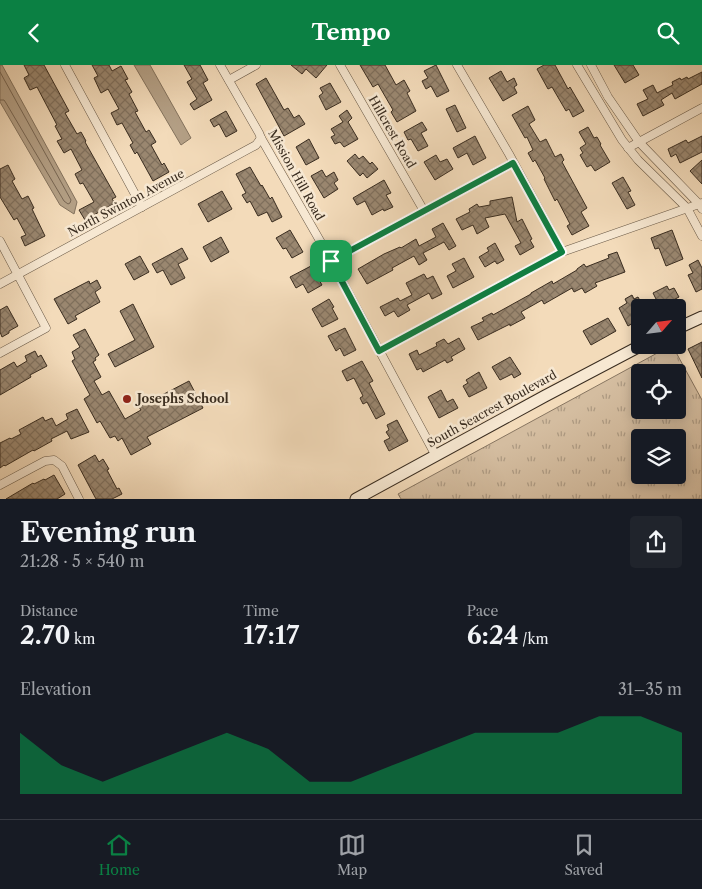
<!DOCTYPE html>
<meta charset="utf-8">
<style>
:root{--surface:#171b24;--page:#20242c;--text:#f1f3f6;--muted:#9ea1a6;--line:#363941;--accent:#0b8043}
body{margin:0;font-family:"Libre Caslon Text",serif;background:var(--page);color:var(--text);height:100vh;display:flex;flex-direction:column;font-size:19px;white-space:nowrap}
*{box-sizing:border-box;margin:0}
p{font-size:16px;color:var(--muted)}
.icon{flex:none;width:28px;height:28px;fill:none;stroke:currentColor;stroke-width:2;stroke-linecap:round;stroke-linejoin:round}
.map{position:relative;height:434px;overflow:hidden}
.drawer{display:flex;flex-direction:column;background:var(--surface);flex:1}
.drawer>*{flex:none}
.needle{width:32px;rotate:62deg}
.tools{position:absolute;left:631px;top:234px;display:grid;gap:10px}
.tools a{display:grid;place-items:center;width:55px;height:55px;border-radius:5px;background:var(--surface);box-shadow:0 2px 12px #0003;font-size:25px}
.pin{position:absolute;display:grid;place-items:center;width:42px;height:42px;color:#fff;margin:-21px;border-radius:10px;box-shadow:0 2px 8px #0006}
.round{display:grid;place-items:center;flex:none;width:52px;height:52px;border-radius:5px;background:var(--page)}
.summary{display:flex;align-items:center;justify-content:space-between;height:85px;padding:0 20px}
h1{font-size:28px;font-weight:800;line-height:38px}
.stats{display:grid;grid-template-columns:repeat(3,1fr);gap:8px;height:85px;padding:5px 20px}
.stats div{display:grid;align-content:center}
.stats b{font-size:25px;font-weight:800}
.stats small{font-size:14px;font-weight:400}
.stats p{font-size:14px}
.chart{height:140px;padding:10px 20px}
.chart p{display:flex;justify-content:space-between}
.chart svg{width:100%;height:90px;margin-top:5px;fill:var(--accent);opacity:.7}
header{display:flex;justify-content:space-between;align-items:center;height:65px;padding:0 20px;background:var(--accent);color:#fff;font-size:22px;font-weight:800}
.menu{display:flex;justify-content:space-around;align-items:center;height:70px;border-top:1px solid var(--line);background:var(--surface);font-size:14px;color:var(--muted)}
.menu a{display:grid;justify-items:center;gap:2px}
.menu .current{color:var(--accent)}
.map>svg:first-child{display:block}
.grass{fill:url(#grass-tufts);stroke:#877560;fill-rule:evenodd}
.water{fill:#b4a086;stroke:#83725d}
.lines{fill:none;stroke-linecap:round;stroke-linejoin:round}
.shore{stroke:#776653;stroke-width:1}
.building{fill:url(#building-cross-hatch);stroke:#3a2d20}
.street-casing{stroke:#685846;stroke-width:9}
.secondary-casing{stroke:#3a2d20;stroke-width:13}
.street{stroke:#f7e8d2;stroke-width:8}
.secondary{stroke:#f7e8d2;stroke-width:11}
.route-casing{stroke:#fff;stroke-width:10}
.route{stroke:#0b8043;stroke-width:6}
.poi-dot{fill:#8f2418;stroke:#f7e8d2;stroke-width:2}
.labels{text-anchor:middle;stroke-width:5;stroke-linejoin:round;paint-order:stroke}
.street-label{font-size:12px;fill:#3a2d20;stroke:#f7e8d2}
.poi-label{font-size:12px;font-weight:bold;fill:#3a2d20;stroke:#f7e8d2;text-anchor:start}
</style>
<header><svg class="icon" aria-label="back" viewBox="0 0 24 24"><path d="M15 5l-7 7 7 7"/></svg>Tempo<svg class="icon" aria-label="search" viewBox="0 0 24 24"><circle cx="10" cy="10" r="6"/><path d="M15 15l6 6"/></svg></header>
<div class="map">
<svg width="702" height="434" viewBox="0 0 702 434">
<defs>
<pattern id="grass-tufts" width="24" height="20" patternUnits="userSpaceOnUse" patternTransform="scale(1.25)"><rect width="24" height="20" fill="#d4bda0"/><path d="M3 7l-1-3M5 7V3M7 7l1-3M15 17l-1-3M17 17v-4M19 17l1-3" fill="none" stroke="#ad9a82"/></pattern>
<pattern id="building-cross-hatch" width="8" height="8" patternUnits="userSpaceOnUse" patternTransform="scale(1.25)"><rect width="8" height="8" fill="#9a8770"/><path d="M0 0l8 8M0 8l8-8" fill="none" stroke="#7f6f5c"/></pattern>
</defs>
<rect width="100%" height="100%" fill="#f3dbba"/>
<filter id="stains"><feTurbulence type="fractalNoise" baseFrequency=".004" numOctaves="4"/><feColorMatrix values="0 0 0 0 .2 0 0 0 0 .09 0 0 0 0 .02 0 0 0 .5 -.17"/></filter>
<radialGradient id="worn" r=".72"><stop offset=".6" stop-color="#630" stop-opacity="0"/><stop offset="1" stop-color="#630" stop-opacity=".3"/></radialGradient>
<path class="grass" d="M672 280 702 335V434H401L398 429ZM640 308H678V345H640ZM640 372H678V410H640Z"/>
<g class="water">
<polygon points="0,0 2,0 77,137 74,149 60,140 0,37"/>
<polygon points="134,0 150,0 191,73 181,80"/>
</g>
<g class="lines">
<polyline class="shore" points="0,7 71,135 70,138 68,139 64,136 6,38 4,35 0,35"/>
</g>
<g class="building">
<polygon points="24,0 44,0 69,46 65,48 77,69 81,67 86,76 85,77 116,132 112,134 115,138 85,155 79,145 94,137 83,118 80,119 75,109 82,105 71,84 64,88 57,76 62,74 55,61 57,60 37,22 30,25 24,13 29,10"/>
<polygon points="92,0 109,0 112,6 121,1 128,14 125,15 132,27 129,29 138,46 135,47 146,67 149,65 156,77 151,80 162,100 164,98 169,107 153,116 137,87 135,89 130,80 133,78 122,58 117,60 111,48 119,44 108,24 101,28 94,13 98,11"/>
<polygon points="184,0 200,0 208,15 203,18 212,35 194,45 190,39 197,34 187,17 192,14"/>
<polygon points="291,0 327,0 316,13 306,4 302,9"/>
<polygon points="360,0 385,0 396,20 404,15 410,26 407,28 416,46 397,57 391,47 393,45 378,19 373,22"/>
<polygon points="436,0 449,26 437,32 431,21 426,24 422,16 428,13 424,6"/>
<polygon points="544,0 555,0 568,24 570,22 584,46 573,52 569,44 566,46 552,22 548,24 537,4"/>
<polygon points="614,0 633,0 639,10 625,18"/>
<polygon points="501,6 507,17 514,13 517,20 514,22 517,28 503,36 489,13"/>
<polygon points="702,7 702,19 675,34 672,28 661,35 664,40 643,51 637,39 648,34 643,25 653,20 657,28 673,20 672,17 680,13 681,15 687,12 688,14"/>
<polygon points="266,13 284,45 288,43 294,53 299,50 305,59 284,71 256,19"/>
<polygon points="330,18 341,37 326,45 319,31 323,28 320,23"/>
<polygon points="455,40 466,63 457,67 446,44"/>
<polygon points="528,41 535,55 529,59 540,77 546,74 555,92 561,89 564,95 562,97 587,143 581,147 589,161 572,170 567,161 570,159 557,134 555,136 544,114 545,113 535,95 533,97 528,88 533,85 527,72 525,73 512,50"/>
<polygon points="347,45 352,53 348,57 358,74 344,82 340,77 335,79 331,72 335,70 331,64 343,57 339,51"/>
<polygon points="226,46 237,66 226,72 219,59 214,62 210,55"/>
<polygon points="422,57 427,65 421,68 428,81 418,86 411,74 408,75 404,67"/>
<polygon points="588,62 594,73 597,72 601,79 600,80 610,97 595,106 591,100 587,102 580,90 583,88 580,83 586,79 579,67"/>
<polygon points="475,71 486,93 473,100 467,88 458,93 453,83"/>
<polygon points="702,71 702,87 680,98 676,89 671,92 668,84 686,75 688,78"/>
<polygon points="309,74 319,93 306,100 296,82"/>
<polygon points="355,89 359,94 363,91 370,99 372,97 378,104 367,113 363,108 360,111 347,96"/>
<polygon points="436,90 440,97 447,94 453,104 435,115 424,97"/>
<polygon points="702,95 702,119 690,106"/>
<polygon points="8,100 15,114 12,116 22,134 28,131 34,143 32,144 45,171 25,181 21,172 26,170 17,153 14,155 0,132 0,104"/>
<polygon points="250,102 261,121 262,120 270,134 272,132 282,152 272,157 267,147 258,151 250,136 247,138 242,130 246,128 236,109"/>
<polygon points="322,105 326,112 334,107 338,115 334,118 338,124 324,133 311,111"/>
<polygon points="623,112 631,126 628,127 635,140 627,144 612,118"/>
<polygon points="384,115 391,128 386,130 393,142 384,146 383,144 372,150 365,136 357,140 353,133"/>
<polygon points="222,126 232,144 208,157 198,139"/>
<polygon points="512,132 517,157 522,154 532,174 530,175 534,182 520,190 515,181 521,178 505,149 485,153 489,162 477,169 473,160 462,165 456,154 470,147 469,144 477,139 479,142 490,140 490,136"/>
<polygon points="443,158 456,181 449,185 444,177 423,188 427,195 419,200 414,191 392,203 393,205 367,219 358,204 384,189 400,182 401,183 416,174 419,181 436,172 432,164"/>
<polygon points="290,165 303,187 292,193 286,183 283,184 276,173"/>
<polygon points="672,165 683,194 666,201 659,183 655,184 651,173"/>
<polygon points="221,172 229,187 211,197 203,182"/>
<polygon points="495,178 504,195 497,199 495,196 485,202 479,192 489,186 487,183"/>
<polygon points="182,183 188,194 178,199 185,213 171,220 163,205 157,208 152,199"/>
<polygon points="617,187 625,207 595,218 597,221 585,228 582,223 574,227 572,223 544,239 542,235 521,247 525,253 510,261 510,259 478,275 471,262 484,256 482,253 492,248 493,250 531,229 531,228 552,216 553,219 577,205 577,204 584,199 586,202 609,193 608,190"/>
<polygon points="140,191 149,207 134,215 125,199"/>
<polygon points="464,193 474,212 453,223 447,211 456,206 452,199"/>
<polygon points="698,195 702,203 702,224 696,227 688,210 693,208 689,200"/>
<polygon points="311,201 322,220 308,228 303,219 296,223 290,212"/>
<polygon points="424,209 427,214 433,211 442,229 432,234 429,228 407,240 410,245 398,252 394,246 385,251 380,242 398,233 400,236 412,230 406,218"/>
<polygon points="97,215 101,223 95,227 100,237 75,251 77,254 68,259 54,234 89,216 90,219"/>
<polygon points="667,221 669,225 674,223 679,232 660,242 653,228"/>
<polygon points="632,230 634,234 638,232 643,241 632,247 637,256 628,261 619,243 627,238 625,234"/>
<polygon points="329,234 334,242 332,243 338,254 322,262 312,244"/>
<polygon points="133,239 154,282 115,302 108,289 135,275 120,246"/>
<polygon points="7,241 18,261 9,266 9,268 2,272 0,267 0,245"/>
<polygon points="608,253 616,266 591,280 583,266"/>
<polygon points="345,263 356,285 344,291 340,283 336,286 328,271"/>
<polygon points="85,264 99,290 95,293 96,295 93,297 101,312 94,316 102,330 109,326 125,354 141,345 139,342 189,316 203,343 147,372 151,379 131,390 122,373 118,376 115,371 110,373 100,356 97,358 84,334 90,330 72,296 75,294 72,287 80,282 73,270"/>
<polygon points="459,273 465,284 451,292 453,295 447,298 445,295 423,307 421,303 417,305 409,289 417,285 419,290 437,281 436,278 444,274 448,279"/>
<polygon points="702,277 702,313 688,284"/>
<polygon points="35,286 38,292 41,290 47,301 30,310 31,312 0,330 0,305 14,297 17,302 27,296 25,291"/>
<polygon points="510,292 521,309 514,313 512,309 500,315 492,302"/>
<polygon points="362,296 373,316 369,318 385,349 376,354 367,337 363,339 360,333 363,331 354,313 347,316 342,306"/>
<polygon points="479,307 487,323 469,332 463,321 468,318 466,315"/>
<polygon points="441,325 447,337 453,334 458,343 439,353 428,332"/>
<polygon points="77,344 89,367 71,374 67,366 51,374 52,376 34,386 33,385 5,401 4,400 0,403 0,378 10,373 11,374 21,369 19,365 43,352 45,356 52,353 56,361 68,354 66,349"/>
<polygon points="397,355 408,376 389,386 384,376 390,373 386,367 389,365 387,360"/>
<polygon points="95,390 99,397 103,394 109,404 107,405 117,424 119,423 122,429 112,434 96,434 78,400"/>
<polygon points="54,410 65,429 57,434 6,434 33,418 34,419 44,414 45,415"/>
</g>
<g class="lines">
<g class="street-casing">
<g id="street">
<polyline points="65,0 142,142"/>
<polyline points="220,0 259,68 261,73 327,188 436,391"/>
<polyline points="340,0 424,146"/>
<polyline points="457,0 509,89 562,187"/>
<polyline points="577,0 622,75 638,95 687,143 702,171"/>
<polyline points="591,0 608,32 639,77 699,139 702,144"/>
<polyline points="229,15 256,0"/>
<polyline points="628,83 702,43"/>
<polyline points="0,176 46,263 0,288"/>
<polyline points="331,196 513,98"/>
<polyline points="0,219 256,80 261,73"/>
<polyline points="379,286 562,187 702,138"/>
<polyline points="0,420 45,396 54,395 62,401 79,434"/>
</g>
</g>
<g class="secondary-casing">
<g id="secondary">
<polyline points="678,263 702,252"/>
<polyline points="356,434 545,331 642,280"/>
</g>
</g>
<use href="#street" class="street"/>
<use href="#secondary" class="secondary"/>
</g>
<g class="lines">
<g class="route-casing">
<polygon id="route" points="513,98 562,187 379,286 331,196"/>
</g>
<use href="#route" class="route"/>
</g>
<circle class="poi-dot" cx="127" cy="334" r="5"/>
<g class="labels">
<g class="street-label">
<text transform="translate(392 67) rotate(60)" y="4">Hillcrest Road</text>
<text transform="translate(296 110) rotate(61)" y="4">Mission Hill Road</text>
<text transform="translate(126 138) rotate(-28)" y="4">North Swinton Avenue</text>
<text transform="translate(492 344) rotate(-29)" y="4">South Seacrest Boulevard</text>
</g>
<g class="poi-label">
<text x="137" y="338">Josephs School</text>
</g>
</g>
<rect width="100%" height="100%" filter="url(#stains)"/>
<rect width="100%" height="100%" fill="url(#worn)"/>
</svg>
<div class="tools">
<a><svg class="needle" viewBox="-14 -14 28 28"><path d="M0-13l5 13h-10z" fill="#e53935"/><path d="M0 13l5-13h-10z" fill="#9ea1a6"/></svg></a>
<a><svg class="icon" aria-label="locate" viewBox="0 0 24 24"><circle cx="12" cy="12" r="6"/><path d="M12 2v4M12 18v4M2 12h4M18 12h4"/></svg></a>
<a><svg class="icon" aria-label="layers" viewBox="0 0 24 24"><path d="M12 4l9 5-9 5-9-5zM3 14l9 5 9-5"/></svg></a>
</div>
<div class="pin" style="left:331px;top:196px;background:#1e9e55"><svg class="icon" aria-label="arrive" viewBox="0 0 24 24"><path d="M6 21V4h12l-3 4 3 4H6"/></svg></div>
</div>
<section class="drawer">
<div class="summary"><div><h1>Evening run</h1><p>21:28 · 5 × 540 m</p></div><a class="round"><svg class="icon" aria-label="share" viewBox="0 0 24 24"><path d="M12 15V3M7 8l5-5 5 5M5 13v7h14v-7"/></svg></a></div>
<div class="stats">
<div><p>Distance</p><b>2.70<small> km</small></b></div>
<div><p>Time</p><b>17:17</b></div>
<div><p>Pace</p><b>6:24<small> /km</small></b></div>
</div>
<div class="chart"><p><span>Elevation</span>31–35 m</p>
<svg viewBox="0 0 160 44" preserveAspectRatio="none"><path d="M0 44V14L10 30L20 38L30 30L40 22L50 14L60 22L70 38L80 38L90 30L100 22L110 14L120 14L130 14L140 6L150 6L160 14V44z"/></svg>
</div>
</section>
<nav class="menu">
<a class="current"><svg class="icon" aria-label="home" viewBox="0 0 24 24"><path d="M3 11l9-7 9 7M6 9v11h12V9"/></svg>Home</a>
<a><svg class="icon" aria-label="map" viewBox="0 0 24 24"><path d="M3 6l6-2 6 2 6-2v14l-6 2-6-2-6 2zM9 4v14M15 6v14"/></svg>Map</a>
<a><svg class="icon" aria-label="saved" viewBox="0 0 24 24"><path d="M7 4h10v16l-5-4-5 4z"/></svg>Saved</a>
</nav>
